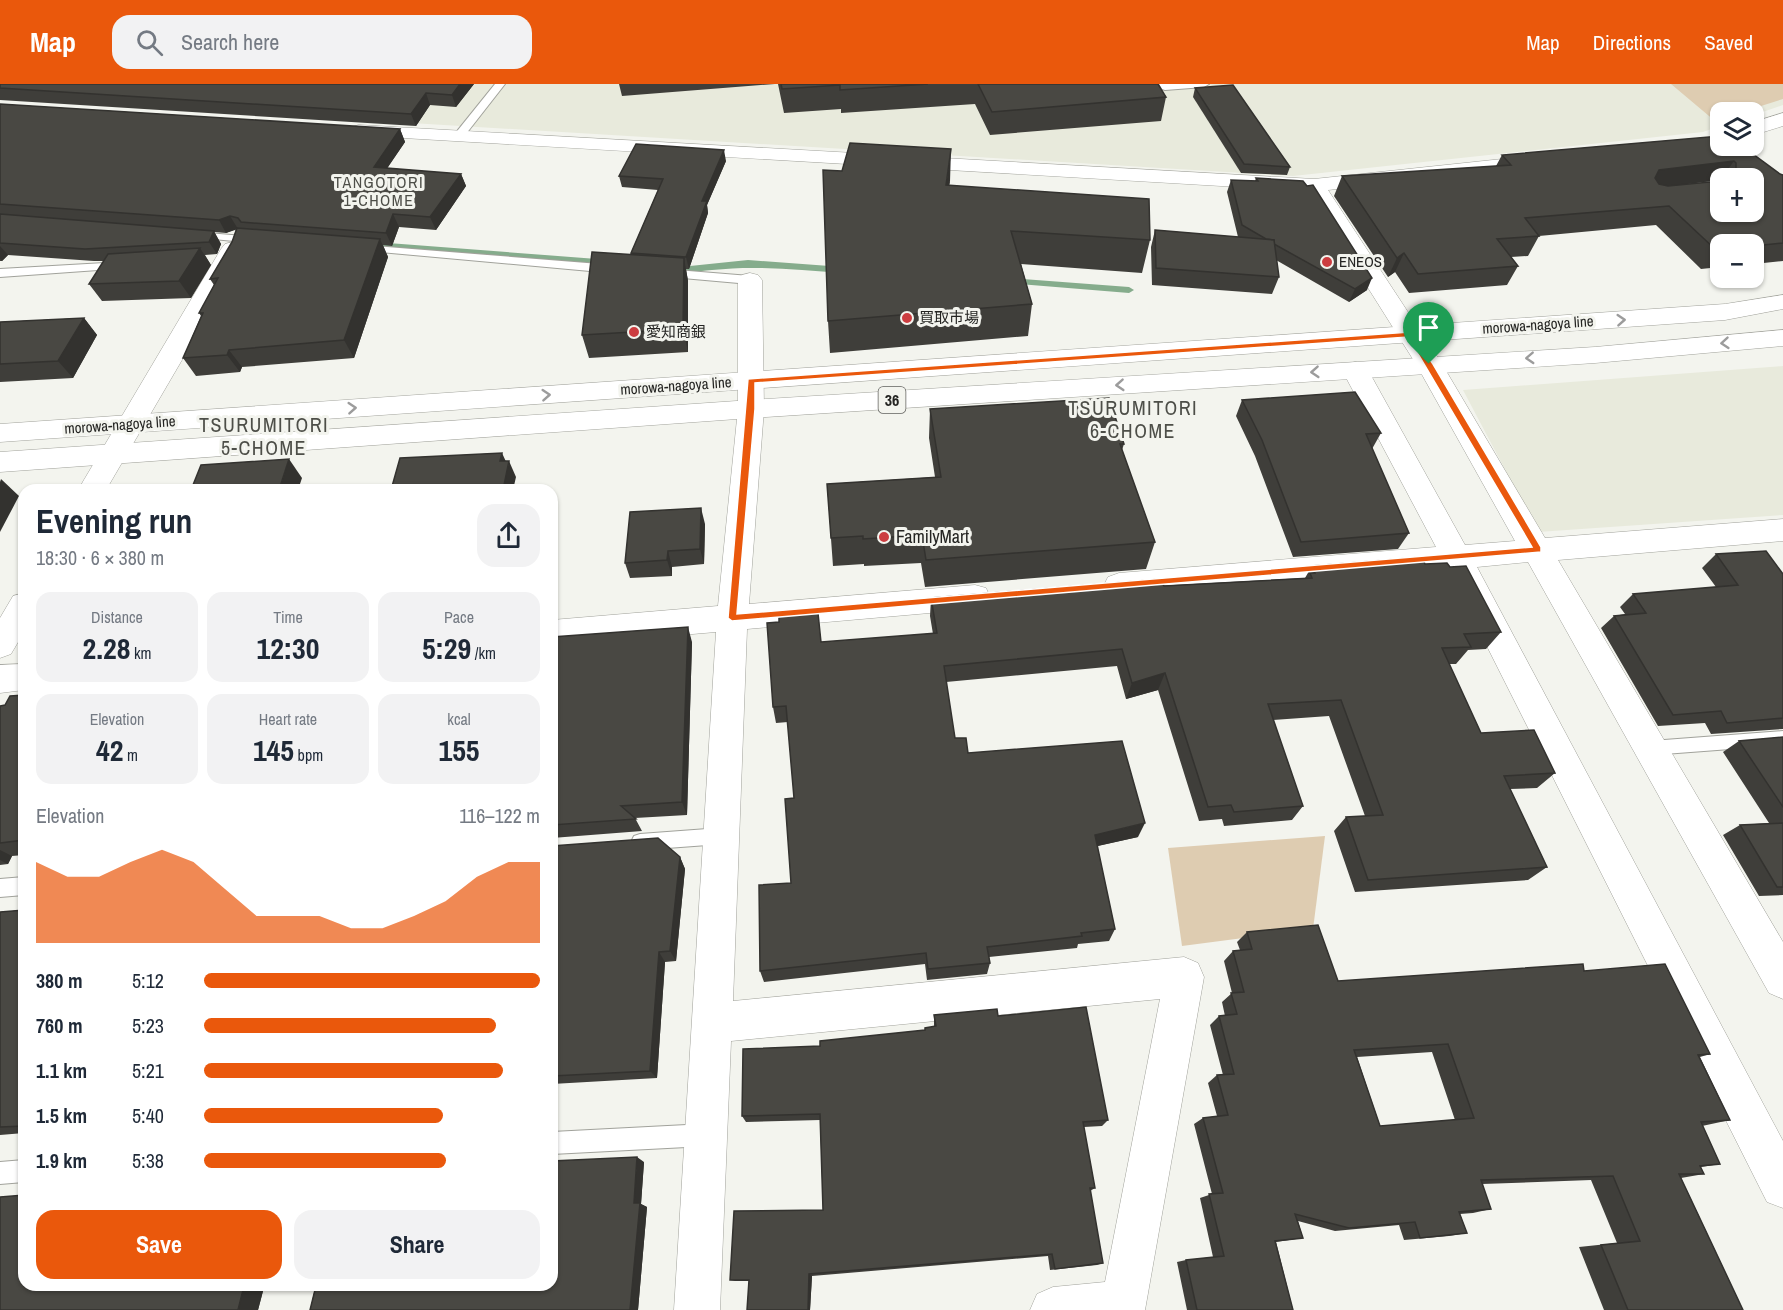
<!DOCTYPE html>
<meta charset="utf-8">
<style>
:root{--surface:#fff;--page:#f2f2f3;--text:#1f2937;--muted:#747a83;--accent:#ea580c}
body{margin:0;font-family:"Archivo Narrow","Noto Sans JP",sans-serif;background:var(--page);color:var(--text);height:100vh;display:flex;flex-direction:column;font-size:22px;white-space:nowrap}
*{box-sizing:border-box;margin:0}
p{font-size:20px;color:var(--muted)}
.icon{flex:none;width:33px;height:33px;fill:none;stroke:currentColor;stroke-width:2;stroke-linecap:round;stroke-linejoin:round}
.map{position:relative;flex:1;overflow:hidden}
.sheet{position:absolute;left:18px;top:400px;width:540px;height:807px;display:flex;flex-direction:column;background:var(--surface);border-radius:18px;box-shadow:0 2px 4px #0004}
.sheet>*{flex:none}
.controls{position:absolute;left:1710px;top:18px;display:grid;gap:12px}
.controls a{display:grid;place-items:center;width:54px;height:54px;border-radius:12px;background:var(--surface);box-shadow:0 2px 4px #0004;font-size:30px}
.pin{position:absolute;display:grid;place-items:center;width:51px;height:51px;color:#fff;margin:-62px -26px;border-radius:50% 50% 50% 0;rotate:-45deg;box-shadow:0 0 6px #0007}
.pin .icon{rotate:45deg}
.round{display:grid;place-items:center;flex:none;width:63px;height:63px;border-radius:18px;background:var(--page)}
.overview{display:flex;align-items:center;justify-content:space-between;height:102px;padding:0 18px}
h1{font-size:33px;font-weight:700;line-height:45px}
.stats{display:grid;grid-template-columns:repeat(3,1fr);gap:9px;height:102px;padding:6px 18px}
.stats div{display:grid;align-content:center;border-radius:15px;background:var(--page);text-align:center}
.stats b{font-size:30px;font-weight:700}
.stats small{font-size:16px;font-weight:400}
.stats p{font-size:16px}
.chart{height:168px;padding:12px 18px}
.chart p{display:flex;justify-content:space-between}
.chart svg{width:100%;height:108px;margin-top:6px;fill:var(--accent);opacity:.7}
.primary-button{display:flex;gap:12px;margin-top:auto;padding:12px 18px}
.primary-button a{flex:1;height:69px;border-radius:18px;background:var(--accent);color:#fff;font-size:24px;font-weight:700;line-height:69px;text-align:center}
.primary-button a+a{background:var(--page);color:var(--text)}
ul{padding:0 18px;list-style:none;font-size:20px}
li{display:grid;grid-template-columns:96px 72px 1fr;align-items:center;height:45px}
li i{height:15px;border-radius:8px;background:var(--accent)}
header{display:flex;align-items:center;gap:36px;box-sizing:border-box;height:84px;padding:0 30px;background:var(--accent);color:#fff}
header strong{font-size:28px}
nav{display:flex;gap:33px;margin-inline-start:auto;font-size:21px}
.search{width:420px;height:54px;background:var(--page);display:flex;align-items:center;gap:15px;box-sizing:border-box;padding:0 21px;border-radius:18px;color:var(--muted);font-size:22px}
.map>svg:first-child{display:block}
.built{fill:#e8eadc}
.green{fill:#deccb1}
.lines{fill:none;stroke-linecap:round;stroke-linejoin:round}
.stream{fill:#85ac8c;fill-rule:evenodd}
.service-casing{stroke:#a1a29b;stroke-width:2}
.minor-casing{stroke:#a1a29b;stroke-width:1}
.primary-casing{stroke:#a1a29b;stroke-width:1}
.service{fill:#fff;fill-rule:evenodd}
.minor{fill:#fff;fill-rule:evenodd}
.primary{fill:#fff;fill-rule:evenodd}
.wall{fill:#3f3e3a;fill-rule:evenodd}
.shaded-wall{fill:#33322f}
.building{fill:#494843;stroke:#33322f;stroke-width:1.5;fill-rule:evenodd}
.oneway{stroke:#9c9c9c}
.route{fill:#ea580c;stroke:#fff;stroke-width:1.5;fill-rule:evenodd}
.poi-dot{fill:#cc3d40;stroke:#f3f4ee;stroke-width:2}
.labels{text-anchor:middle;stroke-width:6;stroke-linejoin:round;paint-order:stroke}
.far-poi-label{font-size:15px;fill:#242422;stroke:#f3f4ee;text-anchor:start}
.far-street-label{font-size:15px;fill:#242422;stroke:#f3f4ee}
.far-neighbourhood-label{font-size:16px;letter-spacing:1.5px;fill:#4d4e48;stroke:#f3f4ee}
.shield{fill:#f3f4ee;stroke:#62625f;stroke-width:1.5}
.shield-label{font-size:16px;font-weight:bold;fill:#242422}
.poi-label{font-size:18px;fill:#242422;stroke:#f3f4ee;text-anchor:start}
.neighbourhood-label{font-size:20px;letter-spacing:1.5px;fill:#4d4e48;stroke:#f3f4ee}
</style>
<header>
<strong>Map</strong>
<div class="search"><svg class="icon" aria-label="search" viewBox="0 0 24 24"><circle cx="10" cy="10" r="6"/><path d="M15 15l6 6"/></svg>Search here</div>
<nav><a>Map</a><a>Directions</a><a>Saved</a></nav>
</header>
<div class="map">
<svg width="1783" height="1226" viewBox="0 0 1783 1226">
<rect width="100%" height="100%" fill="#f3f4ee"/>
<g class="built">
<polygon points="0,0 1783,0 1783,21 1754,31 1754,28 1720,28 1720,42 1703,48 1293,92 30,16"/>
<polygon points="1783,282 1783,431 1538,448 1463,306"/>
</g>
<g class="green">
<polygon points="1671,0 1783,0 1783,15 1742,28 1720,28 1720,35 1715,37"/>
<polygon points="1325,752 1313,845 1182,862 1168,764"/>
</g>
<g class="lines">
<g class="stream">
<polygon points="375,158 610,176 615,179 610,182 372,163 370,161"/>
<path d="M748 176 843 183 848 186 843 189C798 186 757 181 712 186 698 187 678 191 666 183L671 180 690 182Z"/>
<polygon points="1009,194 1129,203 1134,206 1129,209 1006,199 1004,197"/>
</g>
<g class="service-casing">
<g id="service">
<polygon points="495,0 505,0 462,55 454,55 454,51"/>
<polygon points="1159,0 1209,0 1204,3 1165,6 1162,5"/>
<polygon points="195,148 256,153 262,156 256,159 191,153 189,151"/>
<polygon points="362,161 612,181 618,185 612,189 358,166 358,162"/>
<polygon points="122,178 126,180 126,184 0,193 0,185"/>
<polygon points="664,185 750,192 756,196 750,200 660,192 660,186"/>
<polygon points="1783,647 1783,661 1651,671 1645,669 1642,664 1645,659 1651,657"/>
<polygon points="721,744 727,746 730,752 727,758 721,760 640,766 634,764 631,758 634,752 640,750"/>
<polygon points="24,793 24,811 0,813 0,795"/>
<polygon points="706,1040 714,1043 717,1051 714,1059 706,1062 552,1070 552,1048"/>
<polygon points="24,1076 24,1098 0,1100 0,1078"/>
</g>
</g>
<g class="minor-casing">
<g id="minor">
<polygon points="1783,29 1783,42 1754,51 1754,38"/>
<polygon points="359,41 1314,95 1540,71 1547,73 1551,77 1547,81 1540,83 1328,106 1442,280 1545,454 1783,435 1783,457 1558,476 1783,858 1783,915 1769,909 1528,478 1477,483 1783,1057 1783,1124 1767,1118 1448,485 1119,513 1108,509 1104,501 1108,493 1119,489 1436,463 1342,286 1346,280 1355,278 1364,280 1368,286 1465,461 1515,457 1416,280 1307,107 352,51 349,47 352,43"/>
<polygon points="233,158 241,160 245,165 241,175 106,406 78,406 221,165 225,160"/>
<polygon points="750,189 758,191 762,196 764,325 749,520 975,501 986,504 990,513 986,522 975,525 747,545 733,917 1184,873 1198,879 1204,893 1145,1226 1030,1226 1037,1210 1053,1203 1105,1198 1160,915 731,957 720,1226 674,1226 716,548 552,562 552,536 718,522 738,325 738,196 742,191"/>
<polygon points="24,509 24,548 11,570 0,574 0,534 13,512"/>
<polygon points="24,580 24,606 0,609 0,581"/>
</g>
</g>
<g class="primary-casing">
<g id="primary">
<polygon points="1783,211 1783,225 1725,236 0,358 0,340 1725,220"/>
<polygon points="1783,246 1783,262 1595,279 751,334 0,388 0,368 751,316 1595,263"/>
</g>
</g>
<use href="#service" class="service"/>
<use href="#minor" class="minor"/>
<use href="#primary" class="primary"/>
</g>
<g class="wall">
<polygon points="0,0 474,0 456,23 430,21 416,42 0,16"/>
<polygon points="619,0 775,0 622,12"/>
<polygon points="778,0 1158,0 1166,13 1161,37 990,51 975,20 841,29 841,25 784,29"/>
<polygon points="1195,4 1290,83 1287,91 1241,89 1193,13"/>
<polygon points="0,20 400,45 405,58 387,84 461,90 466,102 436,146 399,143 392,162 383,161 388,173 354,274 242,283 240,288 196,292 183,274 201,232 199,229 214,201 210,195 232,158 236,145 226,149 214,148 221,160 217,170 205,171 211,181 191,214 102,217 89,200 104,177 94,177 8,171 2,177 0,177"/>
<path d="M1720 62 1783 91V177L1754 180V160H1720V183L1701 185 1656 141 1539 152 1528 172 1511 173 1518 182 1507 201 1409 209 1395 188 1388 193 1334 112 1342 92 1496 82 1502 71ZM1720 94H1754L1679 101 1720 96Z"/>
<polygon points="726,77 707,121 708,129 689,185 686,185 688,197 688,268 589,274 582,251 631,171 631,169 658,106 622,103 619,92"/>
<polygon points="1256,94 1367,206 1349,218 1276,176 1279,193 1272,210 1152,201 1151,163 1155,146 1238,153 1227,108 1231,96 1255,97"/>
<polygon points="950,97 949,101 1150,156 1142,189 1021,180 1032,220 1028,252 830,269 828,237"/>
<polygon points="84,234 97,251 73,294 0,298 0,238"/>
<polygon points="1242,316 1381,349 1372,365 1409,449 1398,465 1293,473 1255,372 1236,332"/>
<polygon points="930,325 1124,360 1122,366 1155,458 1146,485 925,503 921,479 864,482 864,480 833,482 827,400 935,393 929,354"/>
<polygon points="705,440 704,480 672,483 672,492 630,494 625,479"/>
<polygon points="1716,470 1783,490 1783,645 1711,650 1705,639 1658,642 1601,544 1614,532 1625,530 1620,523 1633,510 1716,503 1702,484"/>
<polygon points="1425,480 1501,548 1486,565 1468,566 1456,580 1449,580 1481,649 1555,689 1537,704 1510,705 1547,783 1528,796 1355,808 1334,747 1346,733 1365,732 1329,632 1273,636 1303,722 1292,736 1224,742 1222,735 1199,737 1158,606 1126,615 1117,582 946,598 955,654 968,669 1138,753 1097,762 1115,845 1109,857 1078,860 1077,864 989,873 990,879 987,890 927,896 925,880 764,898 760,887 791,799 794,714 788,638 776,639 773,623 933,550 930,532 931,514 1305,494 1312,482"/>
<polygon points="552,553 692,558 687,731 635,734 642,747 552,754"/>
<polygon points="24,611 24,771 12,772 8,780 0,781 0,622 5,621"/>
<polygon points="1783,653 1783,811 1759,812 1723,751 1740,741 1769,739 1723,668 1739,657"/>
<polygon points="552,762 680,773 685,785 676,877 665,878 657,994 552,1000"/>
<polygon points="24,826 24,1049 0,1051 0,828"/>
<path d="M1247 848 1338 897 1584 887 1710 970 1700 973 1730 1036 1702 1042 1720 1080 1701 1083 1704 1090 1681 1094 1743 1226H1604L1579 1163 1617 1159 1591 1096 1482 1100 1491 1125 1473 1129 1460 1130 1467 1149 1449 1152 1404 1156 1399 1141 1335 1147 1298 1137 1303 1154 1276 1158 1293 1226H1187L1177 1178 1186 1176 1213 1173 1200 1114 1212 1110 1194 1040 1203 1034 1217 1032 1208 999 1217 991H1223L1210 941 1219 932H1225L1222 918 1232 909 1224 877 1233 867 1240 866 1237 858ZM1432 968 1455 1036 1380 1042 1357 973Z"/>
<polygon points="934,931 998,932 1108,1036 1102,1042 1084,1043 1095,1104 1090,1107 1103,1179 1097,1181 1050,1186 1048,1172 812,1192 810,1226 747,1226 749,1197 735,1197 730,1196 823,1126 820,1036 746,1038 742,1032 820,962 925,946 934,943"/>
<polygon points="644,1078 641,1120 647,1123 638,1226 310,1226 315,1204 263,1207 258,1226 24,1202 552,1202"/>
</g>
<g class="shaded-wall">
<polygon points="460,0 474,0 456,23 452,11"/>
<polygon points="426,9 430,21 416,42 411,30"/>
<polygon points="400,45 405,58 380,95 374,83"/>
<polygon points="951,65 950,97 944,133 946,101"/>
<polygon points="724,66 726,77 707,121 708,129 689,185 686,173 702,117"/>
<polygon points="1734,77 1720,96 1646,105 1659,86"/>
<polygon points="461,90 466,102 436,146 430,133"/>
<polygon points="393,130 399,143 392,162 386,149"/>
<polygon points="230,132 238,145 226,149 219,136"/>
<polygon points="214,147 221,160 217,170 209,158"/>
<polygon points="380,155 388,173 354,274 344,256"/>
<polygon points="0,162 8,171 2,177 0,175"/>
<polygon points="200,164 211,181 191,214 179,197"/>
<polygon points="1404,169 1395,188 1388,193 1397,174"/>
<polygon points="684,174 688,197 688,268 683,245"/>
<polygon points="1372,194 1367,206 1349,218 1355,205"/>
<polygon points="84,234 97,251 73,294 58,277"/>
<polygon points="229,266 242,283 240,288 227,271"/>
<polygon points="502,369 508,382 509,377 516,393 513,406 503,406 500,377"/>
<polygon points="289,375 302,394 298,406 279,406"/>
<polygon points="1,395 19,412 0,448 0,398"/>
<polygon points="701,424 705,440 704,480 700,465"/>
<polygon points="668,467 672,483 672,492 667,476"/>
<polygon points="688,543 692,558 687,731 682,718"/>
<polygon points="1165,589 1158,606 1126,615 1132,599"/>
<polygon points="1145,739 1138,753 1089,764 1095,751"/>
<polygon points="0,766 12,772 8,780 0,776"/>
<polygon points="680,773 685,785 676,877 670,867"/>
<polygon points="659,868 665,878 657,994 650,987"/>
<polygon points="637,1073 644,1078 641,1120 647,1123 638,1226 630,1226 634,1119"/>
<polygon points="809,1190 812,1192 810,1226 808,1226"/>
<polygon points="243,1206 263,1207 258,1226 238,1226"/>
</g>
<g class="building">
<polygon points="0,0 460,0 452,11 426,9 411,30 0,4"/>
<polygon points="781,0 928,0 840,6 840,1 782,5"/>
<polygon points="978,0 1158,0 1166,13 992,28"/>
<polygon points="1233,1 1290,83 1244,80 1195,4"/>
<polygon points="0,20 400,45 374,83 461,90 430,133 393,130 386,149 241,138 238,134 230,132 219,136 0,120"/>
<path d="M1720 52V62H1742L1780 90 1783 91V159L1754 162V160H1720V166H1716L1669 122 1525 134 1539 152 1497 155 1518 182 1418 190 1404 169 1397 174 1342 92 1511 81 1502 71ZM1734 77 1736 79V93L1735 94H1754V128H1720V97L1668 102 1659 100 1655 94 1659 86Z"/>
<polygon points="850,59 951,65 946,101 1149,115 1150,156 1011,147 1032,220 828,237 823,86 842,87"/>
<polygon points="636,60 724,66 702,117 707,117 686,173 631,169 663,95 619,92"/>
<polygon points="1256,94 1303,97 1307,102 1313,101 1372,194 1355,205 1274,160 1274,156 1266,155 1242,141 1231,96 1258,97"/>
<polygon points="0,130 214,147 209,158 85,165 0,159"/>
<polygon points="237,144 380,155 344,256 229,266 227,271 183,274 203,229 199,229 218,194 210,195 232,158"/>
<polygon points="1155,146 1274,156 1279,193 1156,184"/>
<polygon points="200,164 179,197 89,200 108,170"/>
<polygon points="592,168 684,174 683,245 582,251"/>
<polygon points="84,234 58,277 0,280 0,238"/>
<polygon points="1355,308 1381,349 1366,350 1409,449 1301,458 1262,356 1242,316"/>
<polygon points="1109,314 1124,360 1120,360 1155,458 926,476 922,451 863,455 863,452 831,454 827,400 941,393 930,325"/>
<polygon points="502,369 500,377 509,377 503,406 391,406 400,374"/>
<polygon points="289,375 279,406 191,406 201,381"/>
<polygon points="701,424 700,465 668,467 667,476 625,479 630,428"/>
<polygon points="1766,467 1783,490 1783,634 1727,639 1721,627 1673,631 1614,532 1646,529 1633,510 1738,501 1716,470"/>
<polygon points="1422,473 1425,480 1447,479 1450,483 1466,482 1501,548 1464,550 1471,563 1442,564 1481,649 1534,646 1555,689 1504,692 1547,783 1368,796 1346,733 1383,731 1341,616 1268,620 1303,722 1234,728 1231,721 1208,723 1165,589 1132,599 1122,565 944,582 955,654 966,654 968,669 1122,657 1145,739 1095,751 1115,845 1081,849 1082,852 987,863 990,879 928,885 926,869 760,887 759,801 791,799 785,715 794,714 786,622 773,623 767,539 779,538 779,532 818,529 821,558 937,549 931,514 1161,495 1164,502 1312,494 1310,489 1315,489 1312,482"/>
<polygon points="688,543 682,718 621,722 636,735 552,741 552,553"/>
<polygon points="24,611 24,756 0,759 0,622 5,621 10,612"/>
<polygon points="1783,653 1783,723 1739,657"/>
<polygon points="1783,739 1783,803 1777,803 1740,741"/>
<polygon points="658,754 680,773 670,867 659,868 650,987 552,992 552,762"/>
<polygon points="24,826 24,1042 0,1043 0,828"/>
<path d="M1318 841 1338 897 1583 880 1584 887 1665 880 1710 970 1698 971 1730 1036 1701 1038 1720 1080 1700 1082 1704 1090H1679L1743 1226H1628L1601 1161 1640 1157 1613 1092 1481 1096 1491 1125 1459 1128 1467 1149 1420 1154 1415 1138 1349 1144 1295 1130 1303 1154 1275 1157 1293 1226H1197L1186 1176 1224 1172 1209 1110 1223 1109 1203 1034 1228 1031 1217 991 1234 990 1219 932 1237 930 1231 909 1244 908 1233 867 1252 865 1247 848ZM1448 960 1474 1034 1380 1042 1354 966Z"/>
<polygon points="1086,923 1108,1036 1083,1038 1095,1104 1090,1104 1103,1179 1055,1185 1052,1170 809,1190 808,1226 747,1226 749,1196 730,1196 734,1127 823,1126 820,1030 742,1032 743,965 820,962 820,957 925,946 925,944 936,942 934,931 997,925 998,932"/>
<polygon points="637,1073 634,1119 640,1119 630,1226 310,1226 316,1202 243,1206 238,1226 0,1226 0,1113 24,1111 24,1202 552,1202 552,1077"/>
</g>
<defs><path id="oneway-chevron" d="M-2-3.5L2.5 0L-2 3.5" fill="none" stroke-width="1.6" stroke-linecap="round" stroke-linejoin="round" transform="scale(1.5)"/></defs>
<g class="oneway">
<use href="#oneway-chevron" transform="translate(1621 236) rotate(-4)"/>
<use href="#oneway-chevron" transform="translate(1725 259) rotate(175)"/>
<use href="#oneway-chevron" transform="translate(1530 274) rotate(177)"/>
<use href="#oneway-chevron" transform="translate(1315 288) rotate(176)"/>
<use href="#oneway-chevron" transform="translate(1120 301) rotate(176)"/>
<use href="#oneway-chevron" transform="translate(546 311) rotate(-4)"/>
<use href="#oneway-chevron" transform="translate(352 324) rotate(-4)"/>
</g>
<path class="route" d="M1410 248 1433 280 1541 463V468L732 537 728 534 748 295ZM1408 253 1532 463 737 530 755 325V299Z"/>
<g class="poi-dot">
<circle cx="1327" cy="178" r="6"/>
<circle cx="907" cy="234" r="6"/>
<circle cx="634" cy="248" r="6"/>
<circle cx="884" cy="453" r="6"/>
</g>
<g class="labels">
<g class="far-poi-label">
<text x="1339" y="183">ENEOS</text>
<text x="919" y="239">買取市場</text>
<text x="646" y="253">愛知商銀</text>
</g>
<g class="far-street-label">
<text transform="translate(1538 241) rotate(-4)" y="5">morowa-nagoya line</text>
<text transform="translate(676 302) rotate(-4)" y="5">morowa-nagoya line</text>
<text transform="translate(120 341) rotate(-4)" y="5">morowa-nagoya line</text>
</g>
<g class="far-neighbourhood-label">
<text x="379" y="104">TANGOTORI<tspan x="379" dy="18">1-CHOME</tspan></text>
</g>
<rect class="shield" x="878.5" y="303" width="27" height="26" rx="4.5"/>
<g class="shield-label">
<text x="892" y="322">36</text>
</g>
<g class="poi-label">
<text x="896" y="459">FamilyMart</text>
</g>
<g class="neighbourhood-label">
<text x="1133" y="331">TSURUMITORI<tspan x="1133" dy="23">6-CHOME</tspan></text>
<text x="264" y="348">TSURUMITORI<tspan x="264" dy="23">5-CHOME</tspan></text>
</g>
</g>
</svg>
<div class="controls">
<a><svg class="icon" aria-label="layers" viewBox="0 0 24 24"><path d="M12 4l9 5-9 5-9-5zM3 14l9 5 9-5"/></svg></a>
<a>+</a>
<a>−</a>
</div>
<div class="pin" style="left:1429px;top:280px;background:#1e9e55"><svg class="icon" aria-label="arrive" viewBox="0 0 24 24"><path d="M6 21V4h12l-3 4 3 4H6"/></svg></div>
<section class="sheet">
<div class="overview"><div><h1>Evening run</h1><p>18:30 · 6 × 380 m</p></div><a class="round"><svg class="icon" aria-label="share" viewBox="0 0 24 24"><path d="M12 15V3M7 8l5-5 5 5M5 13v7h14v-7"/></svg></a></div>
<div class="stats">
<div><p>Distance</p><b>2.28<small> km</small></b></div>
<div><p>Time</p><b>12:30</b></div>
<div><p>Pace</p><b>5:29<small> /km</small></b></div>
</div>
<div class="stats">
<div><p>Elevation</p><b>42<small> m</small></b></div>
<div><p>Heart rate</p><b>145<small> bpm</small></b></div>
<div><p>kcal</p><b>155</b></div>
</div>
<div class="chart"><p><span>Elevation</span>116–122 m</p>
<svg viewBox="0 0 160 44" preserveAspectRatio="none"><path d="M0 44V11L10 17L20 17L30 11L40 6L50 11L60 22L70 33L80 33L90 33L100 38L110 38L120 33L130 27L140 17L150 11L160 11V44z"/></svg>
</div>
<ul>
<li><b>380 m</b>5:12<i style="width:100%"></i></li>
<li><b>760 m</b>5:23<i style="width:87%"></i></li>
<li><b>1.1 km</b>5:21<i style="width:89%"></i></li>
<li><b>1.5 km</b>5:40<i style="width:71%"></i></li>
<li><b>1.9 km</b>5:38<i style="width:72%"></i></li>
</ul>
<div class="primary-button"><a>Save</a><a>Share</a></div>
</section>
</div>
